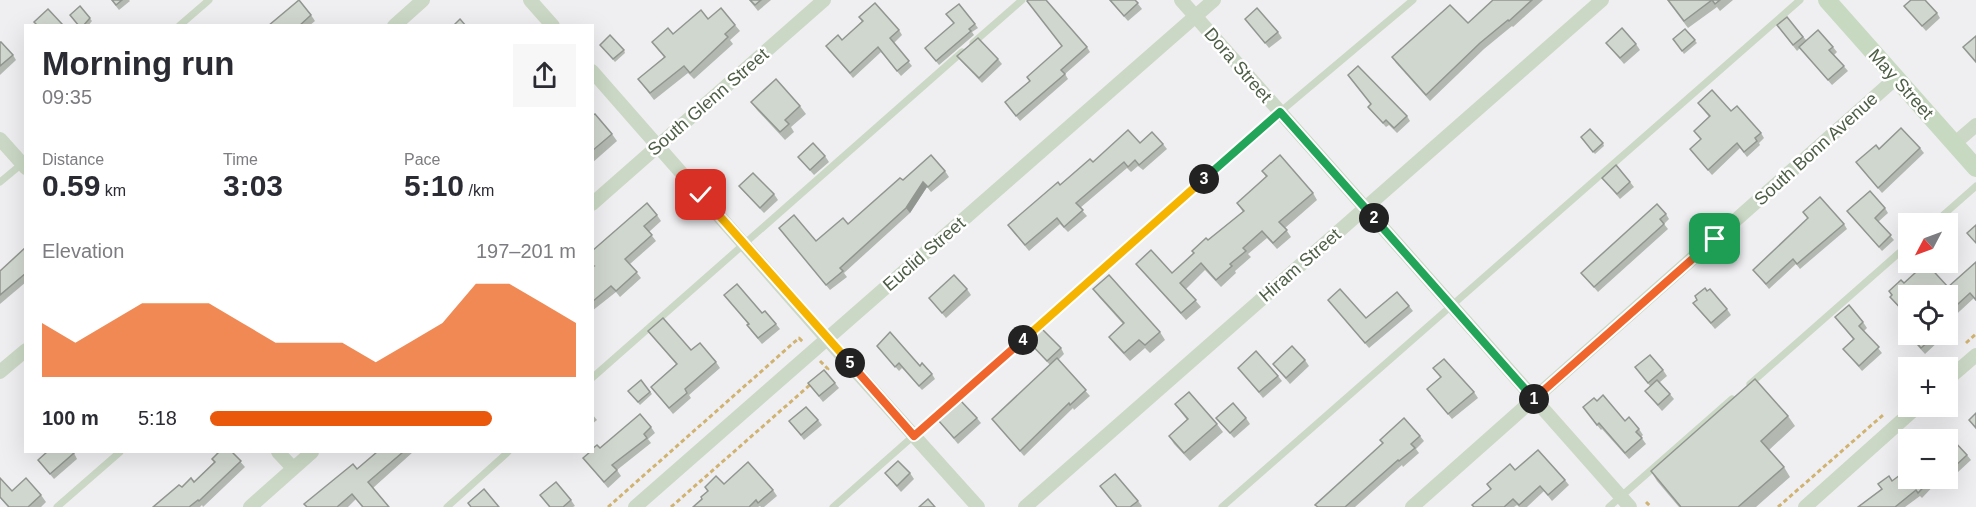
<!DOCTYPE html>
<meta charset="utf-8">
<style>
:root{--surface:#fff;--page:#f7f7f7;--text:#2b2b33;--muted:#7c7c81;--accent:#ea580c}
body{margin:0;font-family:Helvetica,sans-serif;background:var(--page);color:var(--text);height:100vh;display:flex;flex-direction:column;font-size:22px;white-space:nowrap}
*{box-sizing:border-box;margin:0}
p{font-size:20px;color:var(--muted)}
.icon{flex:none;width:33px;height:33px;fill:none;stroke:currentColor;stroke-width:2;stroke-linecap:round;stroke-linejoin:round}
.map{position:relative;flex:1;overflow:hidden}
.side{position:absolute;left:24px;top:24px;width:570px;height:429px;display:flex;flex-direction:column;background:var(--surface);border-radius:0px;box-shadow:0 6px 24px #0002}
.side>*{flex:none}
.needle{width:39px;rotate:229deg}
.tools{position:absolute;left:1898px;top:213px;display:grid;gap:12px}
.tools a{display:grid;place-items:center;width:60px;height:60px;border-radius:0px;background:var(--surface);box-shadow:0 6px 24px #0002;font-size:30px}
.pin{position:absolute;display:grid;place-items:center;width:51px;height:51px;color:#fff;margin:-26px;border-radius:12px;box-shadow:0 3px 9px #0006}
.km{position:absolute;width:30px;height:30px;margin:-15px;border-radius:50%;background:#222;color:#fff;font-size:16px;line-height:30px;text-align:center}
.round{display:grid;place-items:center;flex:none;width:63px;height:63px;border-radius:0px;background:var(--page)}
.head{display:flex;align-items:center;justify-content:space-between;height:102px;padding:0 18px}
h1{font-size:33px;font-weight:700;line-height:45px}
.stats{display:grid;grid-template-columns:repeat(3,1fr);gap:9px;height:102px;padding:6px 18px}
.stats div{display:grid;align-content:center}
.stats b{font-size:30px;font-weight:700}
.stats small{font-size:16px;font-weight:400}
.stats p{font-size:16px}
.chart{height:168px;padding:12px 18px}
.chart p{display:flex;justify-content:space-between}
.chart svg{width:100%;height:108px;margin-top:6px;fill:var(--accent);opacity:.7}
ul{padding:0 18px;list-style:none;font-size:20px}
li{display:grid;grid-template-columns:96px 72px 1fr;align-items:center;height:45px}
li i{height:15px;border-radius:8px;background:var(--accent)}
.map>svg:first-child{display:block}
.lines{fill:none;stroke-linecap:round;stroke-linejoin:round}
.path{stroke:#d1b371;stroke-width:3;stroke-dasharray:4.5 3;stroke-linecap:butt}
.lane{stroke:#cbd8c5;stroke-width:7}
.street{stroke:#cbd8c5;stroke-width:14}
.secondary{stroke:#c8d9c1;stroke-width:18}
.wall{fill:#b3b9b1}
.shaded-wall{fill:#929690}
.building{fill:#d0d7ce;stroke:#929690;stroke-width:1.5}
.split-1-casing{stroke:#fff;stroke-width:12}
.split-2-casing{stroke:#fff;stroke-width:12}
.split-3-casing{stroke:#fff;stroke-width:12}
.split-4-casing{stroke:#fff;stroke-width:12}
.split-5-casing{stroke:#fff;stroke-width:12}
.split-6-casing{stroke:#fff;stroke-width:12}
.split-1{stroke:#f0652b;stroke-width:8}
.split-2{stroke:#22a559;stroke-width:8}
.split-3{stroke:#22a559;stroke-width:8}
.split-4{stroke:#f5b400;stroke-width:8}
.split-5{stroke:#f0652b;stroke-width:8}
.split-6{stroke:#f5b400;stroke-width:8}
.labels{text-anchor:middle;stroke-width:5;stroke-linejoin:round;paint-order:stroke}
.street-label{font-size:18px;fill:#4e5e46;stroke:#fff}
</style>
<div class="map">
<svg width="1976" height="507" viewBox="0 0 1976 507">
<rect width="100%" height="100%" fill="#efeff2"/>
<g class="lines">
<g class="path">
<polyline points="1966,343 1976,334"/>
<polyline points="820,361 828,369 823,374"/>
<polyline points="1646,502 1651,507"/>
<polyline points="608,507 799,338 804,343"/>
<polyline points="671,507 811,384"/>
<polyline points="1778,507 1883,415"/>
</g>
<g class="lane">
<polyline points="179,26 209,0"/>
<polyline points="973,43 1022,0"/>
<polyline points="0,182 23,163"/>
<polyline points="1933,224 1976,186"/>
<polyline points="592,378 962,52"/>
<polyline points="1750,384 1908,245"/>
<polyline points="57,507 120,452"/>
<polyline points="447,507 508,452"/>
<polyline points="833,507 1280,112 1413,0"/>
<polyline points="1222,507 1800,0"/>
<polyline points="1609,507 1732,399"/>
</g>
<g class="street">
<polyline points="530,0 553,26"/>
<polyline points="1181,0 1630,507"/>
<polyline points="394,26 423,0"/>
<polyline points="592,71 827,339 978,507"/>
<polyline points="0,139 26,168"/>
<polyline points="1954,144 1976,125"/>
<polyline points="592,204 824,0"/>
<polyline points="0,372 26,350"/>
<polyline points="1947,380 1976,355"/>
<polyline points="278,452 293,468"/>
<polyline points="250,507 312,452"/>
<polyline points="635,507 1214,0"/>
<polyline points="1025,507 1602,0"/>
<polyline points="1412,507 1896,78"/>
<polyline points="1805,507 1918,406"/>
</g>
<polyline class="secondary" points="1827,0 1976,168"/>
</g>
<g class="wall">
<polygon points="111,0 129,0 130,1 119,10"/>
<polygon points="749,0 771,0 758,11"/>
<polygon points="1109,0 1135,0 1142,9 1128,21"/>
<polygon points="1493,0 1543,0 1513,27 1512,26 1484,49 1430,101 1396,63 1392,57 1468,23"/>
<polygon points="1667,0 1733,0 1720,11 1717,7 1688,28"/>
<polygon points="80,6 92,21 88,26 79,26"/>
<polygon points="1904,6 1937,13 1940,18 1926,31"/>
<polygon points="311,15 315,21 309,26 268,26"/>
<polygon points="859,17 899,30 902,35 894,43 912,66 901,76 881,52 853,78 826,46 842,40 862,22"/>
<polygon points="1787,17 1806,40 1833,47 1837,52 1834,55 1848,71 1832,85 1800,48 1797,51 1777,25"/>
<polygon points="708,19 735,25 740,31 730,40 733,44 694,79 688,73 654,100 638,79 664,57 652,42 673,34"/>
<polygon points="1245,19 1278,32 1282,38 1269,48"/>
<polygon points="975,24 978,28 972,32 974,35 939,65 925,48"/>
<polygon points="1685,29 1697,43 1684,54 1673,39"/>
<polygon points="0,42 13,55 16,60 0,75"/>
<polygon points="1606,43 1636,44 1640,50 1624,64"/>
<polygon points="602,47 624,50 625,53 615,62"/>
<polygon points="1087,47 1090,52 1065,74 1068,79 1020,121 1005,102"/>
<polygon points="957,56 998,59 1002,64 982,83 961,61"/>
<polygon points="1348,75 1407,116 1410,121 1397,133 1389,125 1386,127 1372,112 1368,107 1371,104"/>
<polygon points="751,102 800,106 806,114 791,127 794,132 785,140 757,110"/>
<polygon points="1698,103 1731,111 1761,133 1764,138 1759,143 1760,145 1747,157 1740,148 1712,175 1690,149 1701,139 1694,131 1709,117"/>
<polygon points="592,116 612,134 617,141 592,163"/>
<polygon points="1583,140 1603,143 1604,146 1595,154"/>
<polygon points="1140,143 1163,144 1167,149 1143,170 1138,166 1131,172 1127,168 1080,208 1087,216 1068,232 1060,224 1029,251 1008,225 1060,185 1093,162"/>
<polygon points="1920,148 1924,153 1882,193 1856,162 1879,149"/>
<polygon points="825,156 829,162 814,175 798,157"/>
<polygon points="945,171 949,177 931,192 927,187 910,213 844,273 847,277 830,290 779,228 816,241 848,224 903,180"/>
<polygon points="1262,171 1313,193 1317,200 1285,228 1291,237 1277,249 1267,238 1248,254 1251,257 1235,271 1236,273 1221,287 1205,270 1186,289 1201,307 1186,320 1141,270 1136,264 1172,273 1208,240 1243,212 1237,203 1266,177"/>
<polygon points="1602,178 1630,182 1634,187 1620,199"/>
<polygon points="739,186 774,194 778,200 764,213 743,191"/>
<polygon points="1885,208 1888,213 1878,222 1894,240 1882,251 1847,211"/>
<polygon points="1803,212 1844,224 1847,229 1800,269 1796,264 1769,289 1753,270 1808,219"/>
<polygon points="1666,214 1669,219 1664,224 1668,229 1598,292 1581,273"/>
<polygon points="657,215 661,221 649,232 656,241 630,264 641,278 620,297 616,292 592,311 592,251"/>
<polygon points="26,247 26,282 0,304 0,271"/>
<polygon points="1976,262 1976,301 1974,298 1947,323 1947,296 1908,296 1908,318 1890,297 1892,295 1889,291 1948,287"/>
<polygon points="967,289 971,295 946,318 929,298"/>
<polygon points="1093,289 1160,332 1165,340 1150,353 1145,348 1130,361 1115,345 1109,337 1123,324 1099,297"/>
<polygon points="724,295 762,313 776,324 780,329 762,344 751,331 747,325 748,324"/>
<polygon points="1328,300 1366,318 1409,306 1413,311 1369,348"/>
<polygon points="1693,303 1727,309 1731,315 1715,329"/>
<polygon points="1835,317 1863,322 1867,328 1864,331 1882,353 1862,371 1843,349 1853,339"/>
<polygon points="1908,318 1908,334 1936,334 1940,340 1925,354 1904,331 1900,325"/>
<polygon points="648,331 716,362 720,368 689,395 691,398 673,414 651,387 676,364"/>
<polygon points="1028,341 1061,348 1064,354 1058,360 1090,396 1074,410 1073,408 1024,456 992,419 1050,365"/>
<polygon points="877,346 932,374 935,379 922,390 902,368 899,371"/>
<polygon points="1305,360 1309,366 1290,384 1273,364"/>
<polygon points="1635,367 1663,370 1667,376 1660,382 1674,399 1662,411 1645,391 1650,386"/>
<polygon points="1238,368 1278,376 1282,381 1263,398"/>
<polygon points="1433,368 1474,392 1478,398 1452,419 1427,389 1441,378"/>
<polygon points="641,380 652,394 640,405 628,391"/>
<polygon points="808,383 835,383 839,388 823,402"/>
<polygon points="1175,404 1217,424 1223,432 1190,461 1174,444 1169,436 1187,420"/>
<polygon points="1583,407 1625,421 1639,429 1643,435 1641,437 1646,444 1629,459 1602,429 1601,430"/>
<polygon points="592,414 597,420 592,424"/>
<polygon points="1788,416 1795,426 1769,450 1784,467 1790,477 1756,507 1679,507 1657,481 1651,471"/>
<polygon points="977,418 981,423 958,444 938,420"/>
<polygon points="1216,418 1246,418 1250,424 1234,438"/>
<polygon points="818,420 822,425 804,440 789,421"/>
<polygon points="651,427 655,433 648,439 651,443 617,470 621,476 608,488 583,458 600,448"/>
<polygon points="1420,436 1424,441 1416,449 1419,453 1403,467 1402,465 1355,507 1317,507 1383,444 1380,440"/>
<polygon points="1947,446 1967,455 1971,460 1957,473 1952,468 1947,472"/>
<polygon points="216,452 232,452 245,467 203,507 202,505 200,507 153,507 182,487 194,482 214,462 212,459 217,454"/>
<polygon points="377,452 413,452 373,488 389,507 362,507 356,499 348,507 307,507 304,504 357,469"/>
<polygon points="74,453 77,459 54,479 38,460"/>
<polygon points="1515,470 1565,480 1569,485 1552,501 1544,491 1527,507 1519,507 1517,505 1514,507 1474,507 1491,489 1487,484"/>
<polygon points="885,473 910,473 914,479 901,492"/>
<polygon points="0,478 12,491 41,495 46,502 41,507 8,507 0,498"/>
<polygon points="1908,478 1941,478 1922,498 1920,496 1905,507 1858,507 1892,481"/>
<polygon points="724,484 773,490 777,496 764,507 761,507 760,506 758,507 693,507 702,499 708,491 705,487"/>
<polygon points="1100,486 1138,501 1142,506 1141,507 1117,507"/>
<polygon points="540,495 571,500 575,506 573,507 549,507"/>
</g>
<polygon class="shaded-wall" points="923,182 927,187 910,213 906,208"/>
<g class="building">
<polygon points="112,0 122,0 116,5"/>
<polygon points="299,0 311,15 299,26 268,26"/>
<polygon points="750,0 761,0 755,5"/>
<polygon points="1028,0 1046,0 1087,47 1061,70 1065,74 1016,116 1005,102 1030,81 1027,77 1062,46 1027,1"/>
<polygon points="1110,0 1135,0 1138,3 1124,16"/>
<polygon points="1493,0 1532,0 1509,21 1508,20 1480,43 1426,95 1392,57 1450,5 1468,23"/>
<polygon points="1668,0 1720,0 1715,4 1712,0 1684,21"/>
<polygon points="1911,0 1925,0 1937,13 1922,26 1904,6"/>
<polygon points="875,3 899,30 890,38 909,61 897,71 878,47 850,73 826,46 838,35 842,40 863,21 859,17"/>
<polygon points="959,4 975,24 969,29 971,31 936,61 925,48 954,23 946,14"/>
<polygon points="80,6 90,18 83,26 79,26 70,15"/>
<polygon points="721,8 735,25 725,34 728,37 690,73 684,66 650,93 638,79 665,57 652,42 668,28 673,34 701,10 708,19"/>
<polygon points="1257,8 1278,32 1265,43 1245,19"/>
<polygon points="48,9 62,24 60,26 38,26 34,22"/>
<polygon points="1787,17 1803,37 1793,45 1777,25"/>
<polygon points="460,19 466,26 453,26"/>
<polygon points="1622,28 1636,44 1620,58 1606,43"/>
<polygon points="1685,29 1695,40 1682,51 1673,39"/>
<polygon points="1818,30 1833,47 1829,50 1844,66 1828,80 1799,47"/>
<polygon points="610,35 624,50 613,59 600,45"/>
<polygon points="1976,36 1976,62 1963,47"/>
<polygon points="978,38 998,59 979,78 957,56"/>
<polygon points="0,42 1,42 13,55 0,66"/>
<polygon points="1358,66 1407,116 1394,128 1386,120 1383,123 1368,107 1371,104 1348,75"/>
<polygon points="776,79 800,106 785,120 789,124 780,132 751,102"/>
<polygon points="1712,90 1731,111 1737,106 1761,133 1755,138 1757,141 1744,152 1737,143 1708,170 1690,149 1701,139 1694,131 1710,116 1698,103"/>
<polygon points="595,114 612,134 592,151 592,116"/>
<polygon points="1901,128 1920,148 1878,188 1856,162 1876,145 1879,149"/>
<polygon points="1590,129 1603,143 1593,152 1581,137"/>
<polygon points="1128,130 1140,143 1152,132 1163,144 1139,165 1135,160 1128,167 1124,162 1076,203 1083,210 1064,227 1057,218 1025,245 1008,225 1058,182 1060,185 1090,159 1093,162"/>
<polygon points="813,143 825,156 810,170 798,157"/>
<polygon points="931,155 945,171 928,187 923,182 906,208 840,268 843,271 826,285 779,228 794,215 816,241 843,218 848,224 900,178 903,180"/>
<polygon points="1280,155 1313,193 1279,222 1287,230 1273,243 1262,231 1243,248 1246,251 1230,264 1232,266 1216,280 1201,263 1180,283 1196,300 1181,313 1136,264 1151,250 1172,273 1194,253 1192,251 1206,238 1208,240 1244,211 1237,203 1267,176 1262,171"/>
<polygon points="1616,165 1630,182 1617,194 1602,178"/>
<polygon points="753,173 774,194 760,208 739,186"/>
<polygon points="1870,191 1885,208 1875,218 1891,235 1879,247 1847,211"/>
<polygon points="1820,197 1844,224 1797,264 1793,259 1766,284 1753,270 1808,218 1803,212"/>
<polygon points="647,203 657,215 644,226 652,235 625,259 637,272 616,291 611,286 592,302 592,267 594,266 592,265 592,251"/>
<polygon points="1657,204 1666,214 1660,219 1664,224 1594,287 1581,273"/>
<polygon points="1976,225 1976,243 1967,233"/>
<polygon points="26,247 26,273 0,295 0,271"/>
<polygon points="1976,262 1976,300 1970,293 1947,314 1947,296 1908,296 1908,316 1890,297 1892,295 1889,291 1901,280 1904,283 1926,263 1948,287"/>
<polygon points="954,275 967,289 942,313 929,298"/>
<polygon points="1109,275 1160,332 1145,345 1139,340 1124,353 1109,337 1124,323 1093,289"/>
<polygon points="737,284 762,313 765,311 776,324 758,338 747,325 749,324 724,295"/>
<polygon points="1705,288 1707,291 1710,289 1727,309 1711,323 1693,303 1697,300 1695,296"/>
<polygon points="1340,289 1366,318 1397,292 1409,306 1365,343 1328,300"/>
<polygon points="1849,305 1863,322 1859,326 1879,347 1859,366 1843,349 1854,339 1835,317"/>
<polygon points="663,318 691,350 700,343 716,362 685,389 687,393 669,408 651,387 677,364 648,331"/>
<polygon points="1908,318 1908,334 1900,325"/>
<polygon points="1042,329 1061,348 1047,361 1028,341"/>
<polygon points="890,332 920,366 922,363 932,374 919,386 899,363 895,367 877,346"/>
<polygon points="1909,334 1936,334 1936,335 1921,348"/>
<polygon points="1292,346 1305,360 1286,378 1273,364"/>
<polygon points="1256,351 1278,376 1259,392 1238,368"/>
<polygon points="1650,355 1663,370 1648,383 1635,367"/>
<polygon points="1057,358 1086,390 1070,405 1069,403 1020,451 992,419"/>
<polygon points="1444,359 1474,392 1448,414 1427,389 1441,377 1433,368"/>
<polygon points="824,370 835,383 819,396 808,383"/>
<polygon points="1755,379 1788,416 1761,441 1784,467 1738,507 1681,507 1651,471"/>
<polygon points="641,380 650,392 638,402 628,391"/>
<polygon points="1657,380 1670,394 1658,405 1645,391"/>
<polygon points="1189,392 1217,424 1184,453 1169,436 1188,419 1175,404"/>
<polygon points="1603,395 1625,421 1629,417 1639,429 1636,432 1642,438 1625,453 1599,423 1597,425 1583,407 1594,398 1597,401"/>
<polygon points="960,400 977,418 954,438 938,420"/>
<polygon points="1233,403 1246,418 1230,433 1216,418"/>
<polygon points="806,407 818,420 801,435 789,421"/>
<polygon points="1976,413 1976,428 1969,420"/>
<polygon points="640,414 651,427 644,434 647,438 612,465 617,470 604,482 583,458 590,452 592,452 592,449 597,445 600,448"/>
<polygon points="1404,418 1420,436 1411,444 1415,448 1399,461 1398,460 1345,507 1318,507 1315,505 1383,443 1380,440"/>
<polygon points="1953,440 1967,455 1953,468 1948,462 1947,463 1947,446"/>
<polygon points="1538,450 1565,480 1548,495 1540,486 1519,505 1513,499 1504,507 1474,507 1472,505 1491,489 1487,484 1510,464 1515,470"/>
<polygon points="47,452 71,452 74,453 50,474 38,460"/>
<polygon points="216,452 232,452 241,461 199,501 198,500 189,507 153,507 179,485 182,487 191,478 194,482 215,462 212,459 218,453"/>
<polygon points="377,452 403,452 368,482 389,507 363,507 352,494 337,507 307,507 304,504 353,464 357,469"/>
<polygon points="898,461 910,473 897,486 885,473"/>
<polygon points="748,462 773,490 758,503 756,500 749,507 693,507 702,499 701,497 708,491 705,487 716,476 724,484"/>
<polygon points="1908,469 1908,478 1932,478 1918,493 1916,490 1895,507 1858,507 1882,489 1878,484 1889,476 1892,481"/>
<polygon points="1115,474 1138,501 1130,507 1117,507 1100,486"/>
<polygon points="0,478 12,491 26,478 41,495 28,507 9,507 0,497"/>
<polygon points="556,482 571,500 563,507 550,507 540,495"/>
<polygon points="484,489 499,507 471,507 468,503"/>
<polygon points="928,499 935,507 919,507"/>
</g>
<g class="lines">
<g class="split-1-casing">
<polyline id="split-1" points="1534,399 1715,239"/>
</g>
<g class="split-2-casing">
<polyline id="split-2" points="1374,218 1534,399"/>
</g>
<g class="split-3-casing">
<polyline id="split-3" points="1204,179 1280,112 1374,218"/>
</g>
<g class="split-4-casing">
<polyline id="split-4" points="1023,340 1204,179"/>
</g>
<g class="split-5-casing">
<polyline id="split-5" points="850,363 914,436 1023,340"/>
</g>
<g class="split-6-casing">
<polyline id="split-6" points="701,195 850,363"/>
</g>
<use href="#split-1" class="split-1"/>
<use href="#split-2" class="split-2"/>
<use href="#split-3" class="split-3"/>
<use href="#split-4" class="split-4"/>
<use href="#split-5" class="split-5"/>
<use href="#split-6" class="split-6"/>
</g>
<g class="labels">
<g class="street-label">
<text transform="translate(1238 65) rotate(49)" y="6">Dora Street</text>
<text transform="translate(1901 84) rotate(48)" y="6">May Street</text>
<text transform="translate(708 102) rotate(-41)" y="6">South Glenn Street</text>
<text transform="translate(1816 149) rotate(-42)" y="6">South Bonn Avenue</text>
<text transform="translate(924 254) rotate(-41)" y="6">Euclid Street</text>
<text transform="translate(1300 265) rotate(-41)" y="6">Hiram Street</text>
</g>
</g>
</svg>
<div class="tools">
<a><svg class="needle" viewBox="-14 -14 28 28"><path d="M0-13l5 13h-10z" fill="#e53935"/><path d="M0 13l5-13h-10z" fill="#7c7c81"/></svg></a>
<a><svg class="icon" aria-label="locate" viewBox="0 0 24 24"><circle cx="12" cy="12" r="6"/><path d="M12 2v4M12 18v4M2 12h4M18 12h4"/></svg></a>
<a>+</a>
<a>−</a>
</div>
<div class="pin" style="left:1715px;top:239px;background:#1e9e55"><svg class="icon" aria-label="arrive" viewBox="0 0 24 24"><path d="M6 21V4h12l-3 4 3 4H6"/></svg></div>
<div class="pin" style="left:701px;top:195px;background:#d93025"><svg class="icon" aria-label="check" viewBox="0 0 24 24"><path d="M5 12l5 5 9-10"/></svg></div>
<b class="km" style="left:1534px;top:399px">1</b>
<b class="km" style="left:1374px;top:218px">2</b>
<b class="km" style="left:1204px;top:179px">3</b>
<b class="km" style="left:1023px;top:340px">4</b>
<b class="km" style="left:850px;top:363px">5</b>
<section class="side">
<div class="head"><div><h1>Morning run</h1><p>09:35</p></div><a class="round"><svg class="icon" aria-label="share" viewBox="0 0 24 24"><path d="M12 15V3M7 8l5-5 5 5M5 13v7h14v-7"/></svg></a></div>
<div class="stats">
<div><p>Distance</p><b>0.59<small> km</small></b></div>
<div><p>Time</p><b>3:03</b></div>
<div><p>Pace</p><b>5:10<small> /km</small></b></div>
</div>
<div class="chart"><p><span>Elevation</span>197–201 m</p>
<svg viewBox="0 0 160 44" preserveAspectRatio="none"><path d="M0 44V22L10 30L20 22L30 14L40 14L50 14L60 22L70 30L80 30L90 30L100 38L110 30L120 22L130 6L140 6L150 14L160 22V44z"/></svg>
</div>
<ul>
<li><b>100 m</b>5:18<i style="width:77%"></i></li>
</ul>
</section>
</div>
